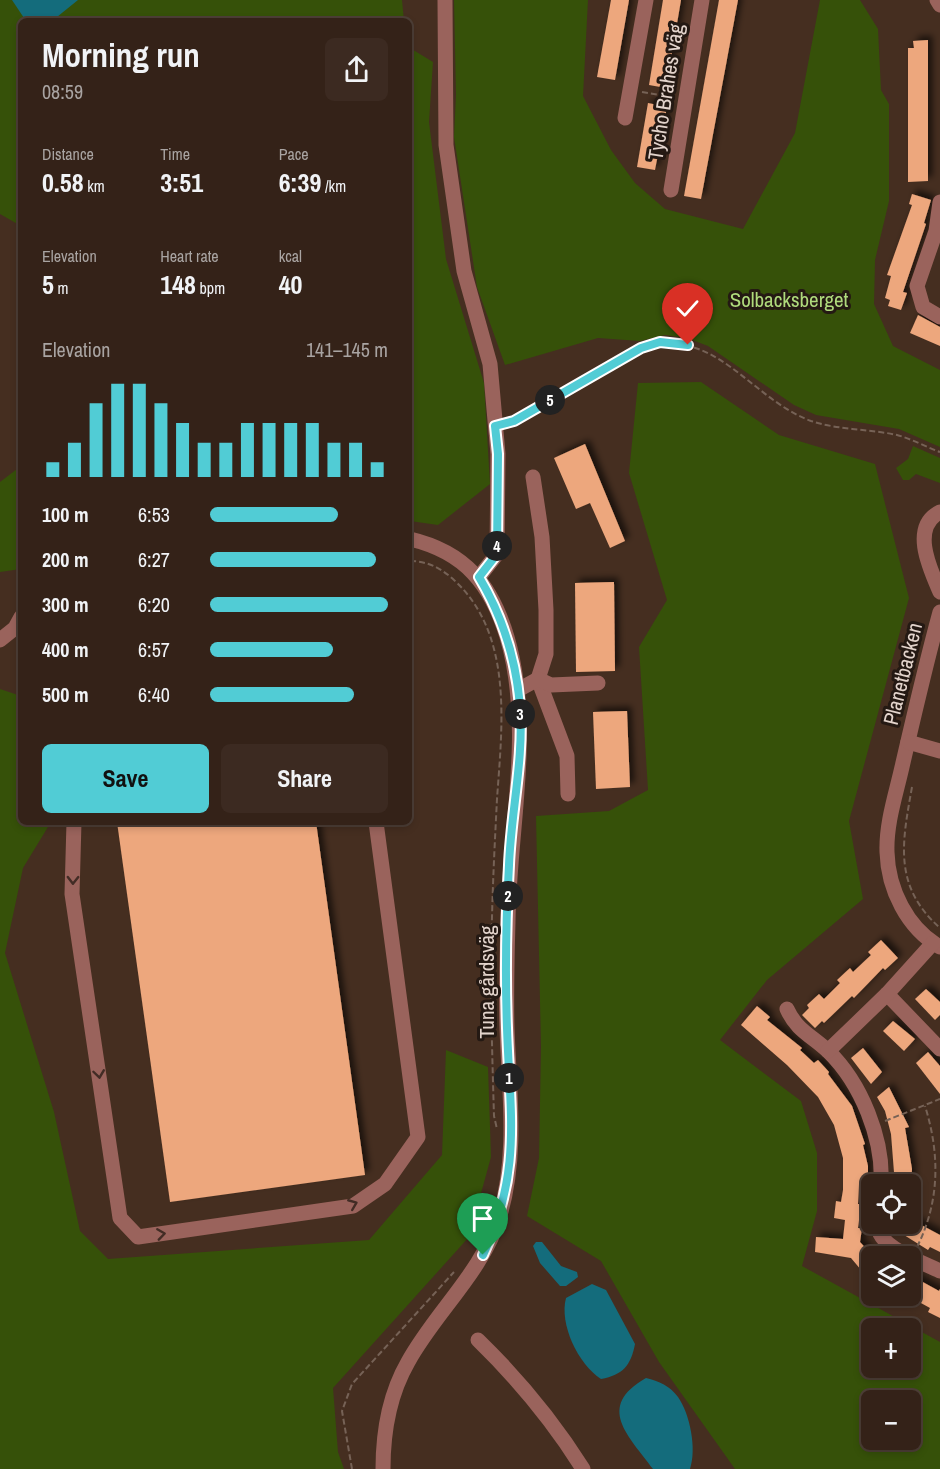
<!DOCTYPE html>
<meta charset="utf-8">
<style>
:root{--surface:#342218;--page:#3c2a21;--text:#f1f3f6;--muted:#a9a4a2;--line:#4e3f37;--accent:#51ccd5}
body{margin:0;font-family:"Archivo Narrow",sans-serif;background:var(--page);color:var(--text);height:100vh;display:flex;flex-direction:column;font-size:22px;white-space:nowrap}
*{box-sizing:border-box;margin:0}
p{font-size:20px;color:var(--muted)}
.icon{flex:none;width:33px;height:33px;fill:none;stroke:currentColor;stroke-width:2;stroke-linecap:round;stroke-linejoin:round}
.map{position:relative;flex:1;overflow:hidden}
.details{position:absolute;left:18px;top:18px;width:394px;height:807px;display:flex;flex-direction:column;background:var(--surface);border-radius:9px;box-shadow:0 3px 9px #0003,0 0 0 2px var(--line)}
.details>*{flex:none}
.fabs{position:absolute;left:861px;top:1174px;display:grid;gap:12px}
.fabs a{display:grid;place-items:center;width:60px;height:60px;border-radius:9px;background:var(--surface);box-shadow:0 3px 9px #0003,0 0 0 2px var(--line);font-size:30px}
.pin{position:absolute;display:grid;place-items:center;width:51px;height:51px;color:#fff;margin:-62px -26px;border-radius:50% 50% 50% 0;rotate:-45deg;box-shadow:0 0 6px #0007}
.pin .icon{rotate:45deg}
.km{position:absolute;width:30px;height:30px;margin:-15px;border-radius:50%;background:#222;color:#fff;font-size:16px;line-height:30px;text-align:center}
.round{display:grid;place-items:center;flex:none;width:63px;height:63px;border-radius:9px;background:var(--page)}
.head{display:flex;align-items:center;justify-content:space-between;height:102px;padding:0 24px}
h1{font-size:33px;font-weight:700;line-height:45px}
.figures{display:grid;grid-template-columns:repeat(3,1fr);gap:9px;height:102px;padding:6px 24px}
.figures div{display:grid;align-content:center}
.figures b{font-size:26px;font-weight:700}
.figures small{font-size:16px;font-weight:400}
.figures p{font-size:16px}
.chart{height:168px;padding:12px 24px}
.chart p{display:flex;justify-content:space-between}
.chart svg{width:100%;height:108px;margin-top:6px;stroke:var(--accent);stroke-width:6}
.cta{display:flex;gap:12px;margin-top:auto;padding:12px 24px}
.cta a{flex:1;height:69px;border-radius:9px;background:var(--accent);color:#111;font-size:24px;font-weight:700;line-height:69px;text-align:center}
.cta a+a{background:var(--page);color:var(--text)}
ul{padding:0 24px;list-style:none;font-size:20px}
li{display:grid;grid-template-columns:96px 72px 1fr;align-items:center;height:45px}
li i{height:15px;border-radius:8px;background:var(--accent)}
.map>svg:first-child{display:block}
.green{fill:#365109;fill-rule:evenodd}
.water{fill:#146c7c}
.building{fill:#eda77d;filter:url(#shadow)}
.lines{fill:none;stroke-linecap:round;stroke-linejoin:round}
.path{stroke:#766256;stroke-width:2;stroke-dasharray:6 3;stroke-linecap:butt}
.minor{stroke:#9a635c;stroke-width:15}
.oneway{stroke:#422c25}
.route-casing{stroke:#fff;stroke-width:12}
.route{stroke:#51ccd5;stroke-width:8}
.labels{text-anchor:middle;stroke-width:6;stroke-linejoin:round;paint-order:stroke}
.street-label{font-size:21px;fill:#e3d4cc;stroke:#241913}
.park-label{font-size:21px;fill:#afda7c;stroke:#241913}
</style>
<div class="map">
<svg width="940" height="1469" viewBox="0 0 940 1469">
<defs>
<filter id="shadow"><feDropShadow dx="4.5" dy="-4.5" stdDeviation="3" flood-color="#0009"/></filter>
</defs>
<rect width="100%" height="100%" fill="#452e20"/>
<g class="green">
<polygon points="0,0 402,0 404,21 21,21 21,226 0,214"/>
<polygon points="454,0 588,0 583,96 611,150 635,183 665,209 743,229 795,133 820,0 860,0 878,29 881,90 889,104 889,201 875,260 874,304 893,346 940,370 940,447 899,429 816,415 794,405 708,346 687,338 665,335 640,341 598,338 505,365 477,287 454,137 456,95"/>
<polygon points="410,48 433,62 429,122 446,259 484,383 490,484 438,525 410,521"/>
<path d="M701 382 779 435 875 464 909 598 849 821 863 899 767 980 720 1040 801 1101 817 1153V1211L802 1266 940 1342V1469H735L659 1362 601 1261 527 1216 539 1158 541 1047 536 816 609 811 648 790 639 647 667 600 629 473 638 383ZM872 1329H910V1368H872ZM872 1401H910V1440H872Z"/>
<polygon points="913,446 940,458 940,483 916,474 909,480 903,480 896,468 908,459"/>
<polygon points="21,466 21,569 0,572 0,482"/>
<polygon points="0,689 21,696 21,822 51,822 23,868 5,953 54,1112 80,1231 108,1259 369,1240 442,1155 446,1050 488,1067 491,1157 469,1237 333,1388 338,1452 344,1469 0,1469"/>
</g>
<g class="water">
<polygon points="12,0 78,0 52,21 26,21"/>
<polygon points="536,1242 542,1242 561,1266 577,1272 578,1277 566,1286 560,1286 540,1263 533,1246"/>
<path d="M592 1284 606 1290 635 1344C631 1365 623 1375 601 1379 578 1364 559 1324 566 1298Z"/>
<path d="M646 1378C659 1381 670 1386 678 1397 690 1414 697 1449 690 1469H653C629 1436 595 1407 646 1378Z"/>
</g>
<g class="building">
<polygon points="611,0 629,0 615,80 597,77"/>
<polygon points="663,0 681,0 666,88 649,85"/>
<polygon points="719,0 738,0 701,199 684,196"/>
<polygon points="928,40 928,181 908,182 908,48 914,48 913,41"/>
<polygon points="648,103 667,107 655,170 637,167"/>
<polygon points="912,194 931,200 924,223 926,224 903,292 907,293 901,310 888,306 890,300 885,298 891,276 887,275 912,205 909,204"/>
<polygon points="918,315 940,327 940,346 910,333"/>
<polygon points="585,444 625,541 610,548 590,503 576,509 554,458"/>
<polygon points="614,582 615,671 576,672 575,583"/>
<polygon points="627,711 630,787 596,789 593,712"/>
<polygon points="117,822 316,822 365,1175 170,1202"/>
<polygon points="881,940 898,958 885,970 883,968 854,998 852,996 824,1023 822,1021 815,1028 802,1015 809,1008 807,1005 819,994 824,999 840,983 837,980 850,968 853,972 871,955 868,952"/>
<polygon points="926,989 940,1002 940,1015 935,1020 915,999"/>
<polygon points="757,1006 770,1017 767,1020 802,1048 800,1050 814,1063 818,1060 829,1072 828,1074 852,1106 865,1144 863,1145 868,1166 868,1184 859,1184 858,1204 861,1204 858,1228 862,1228 860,1242 872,1255 872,1283 851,1258 815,1252 816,1237 843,1239 845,1220 834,1218 836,1201 841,1202 843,1190 843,1158 834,1125 818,1097 787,1065 741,1025"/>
<polygon points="893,1021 915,1039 904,1051 883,1031"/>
<polygon points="863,1048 882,1072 871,1084 851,1058"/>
<polygon points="928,1052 940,1066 940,1094 916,1063"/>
<polygon points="889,1087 909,1127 905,1128 912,1169 911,1185 895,1185 891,1134 885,1111 877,1097"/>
<polygon points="910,1219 940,1235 940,1252 930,1247 928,1250 888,1225 910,1224"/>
<polygon points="910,1275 939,1291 940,1289 940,1318 928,1312 930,1308 910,1297"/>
</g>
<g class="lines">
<g class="path">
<polyline points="642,92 672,97"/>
<path d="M508 424 641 348C716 325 749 398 811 421 838 430 870 429 897 435 912 439 926 447 940 452"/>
<path d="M410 561C427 561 441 568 454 580 514 635 502 726 497 799 495 838 493 877 492 917 490 983 492 1050 494 1116L497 1129"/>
<path d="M912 787C902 843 893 886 940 928"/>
<polyline points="885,1121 940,1099"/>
<path d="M917 1247C940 1201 940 1154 925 1106"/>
<polyline points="352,1469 342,1411 352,1384 454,1272"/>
</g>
<g class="minor">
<polyline points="445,0 446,145 464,271 490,364 498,454 497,554 479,577"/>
<polyline points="937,0 940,5"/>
<polyline points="625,118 646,0"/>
<polyline points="671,190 702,0"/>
<polyline points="940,202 936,231 917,286 923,307 940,317"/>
<polyline points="533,477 542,537 546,610 546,654 538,679 567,756 568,794"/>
<path d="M940 512C910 527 930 569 940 592"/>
<path d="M940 612C926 663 914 715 902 767 896 794 886 823 887 852 888 889 907 928 940 947"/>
<polyline points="0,640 15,628 21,617"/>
<polyline points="518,690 538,679 551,685 598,683"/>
<polyline points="908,742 940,751"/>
<polyline points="74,822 72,894 120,1218 138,1237 353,1206 385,1184 418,1137 376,822"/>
<polyline points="887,994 940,1049"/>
<path d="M787 1009C797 1031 811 1035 828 1051 861 1083 884 1139 881 1185"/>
<polyline points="828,1051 887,994 933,943"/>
<path d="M878 1224C876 1247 922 1262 940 1271"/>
<path d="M478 1340C519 1380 553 1421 583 1469"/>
<path d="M383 1469C383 1431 389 1395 408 1362 436 1311 483 1272 500 1215 518 1154 509 1091 507 1028 506 993 507 957 508 921 509 828 534 729 507 637 491 584 465 552 410 539"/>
</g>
</g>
<defs><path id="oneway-chevron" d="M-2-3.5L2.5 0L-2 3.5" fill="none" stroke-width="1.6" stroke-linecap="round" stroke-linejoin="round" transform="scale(1.5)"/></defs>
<g class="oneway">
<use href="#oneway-chevron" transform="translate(73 880) rotate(91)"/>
<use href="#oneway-chevron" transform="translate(99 1074) rotate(82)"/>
<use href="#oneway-chevron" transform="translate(353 1204) rotate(-22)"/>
<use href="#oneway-chevron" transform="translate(161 1234) rotate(-8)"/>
</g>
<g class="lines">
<g class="route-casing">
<path id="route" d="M483 1255C522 1172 510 1116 507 1028 505 974 506 919 509 865 511 812 524 759 520 706 516 660 503 617 479 577L497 554 498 454 495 426 514 421 641 348 660 342 688 345"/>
</g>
<use href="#route" class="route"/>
</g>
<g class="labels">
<g class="street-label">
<text transform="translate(666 92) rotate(-81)" y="7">Tycho Brahes väg</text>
<text transform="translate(903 674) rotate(-76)" y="7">Planetbacken</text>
<text transform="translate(487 982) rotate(-90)" y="7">Tuna gårdsväg</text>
</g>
<g class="park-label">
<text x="789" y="307">Solbacksberget</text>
</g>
</g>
</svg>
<div class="fabs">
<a><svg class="icon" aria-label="locate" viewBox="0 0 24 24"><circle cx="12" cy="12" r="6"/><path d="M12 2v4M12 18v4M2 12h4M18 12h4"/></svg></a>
<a><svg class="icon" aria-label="layers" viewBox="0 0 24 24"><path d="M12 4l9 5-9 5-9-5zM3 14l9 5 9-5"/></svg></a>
<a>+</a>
<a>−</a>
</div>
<div class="pin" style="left:483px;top:1255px;background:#1e9e55"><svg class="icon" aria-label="arrive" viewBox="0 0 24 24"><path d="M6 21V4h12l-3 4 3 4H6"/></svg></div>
<div class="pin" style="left:688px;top:345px;background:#d93025"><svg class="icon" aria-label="check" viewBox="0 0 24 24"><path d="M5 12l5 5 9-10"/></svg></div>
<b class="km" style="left:509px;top:1078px">1</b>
<b class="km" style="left:508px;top:896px">2</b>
<b class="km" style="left:520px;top:714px">3</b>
<b class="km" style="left:497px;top:546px">4</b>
<b class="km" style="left:550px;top:400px">5</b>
<section class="details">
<div class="head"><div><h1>Morning run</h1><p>08:59</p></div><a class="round"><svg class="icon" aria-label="share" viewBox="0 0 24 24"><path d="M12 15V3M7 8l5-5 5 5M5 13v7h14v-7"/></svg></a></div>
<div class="figures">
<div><p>Distance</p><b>0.58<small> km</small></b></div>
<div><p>Time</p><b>3:51</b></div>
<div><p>Pace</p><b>6:39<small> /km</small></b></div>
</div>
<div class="figures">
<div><p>Elevation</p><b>5<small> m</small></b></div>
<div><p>Heart rate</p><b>148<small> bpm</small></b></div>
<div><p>kcal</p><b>40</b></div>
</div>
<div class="chart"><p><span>Elevation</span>141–145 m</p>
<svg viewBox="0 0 160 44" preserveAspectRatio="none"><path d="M5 44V38M15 44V30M25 44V14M35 44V6M45 44V6M55 44V14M65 44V22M75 44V30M85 44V30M95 44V22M105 44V22M115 44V22M125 44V22M135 44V30M145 44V30M155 44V38"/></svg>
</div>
<ul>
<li><b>100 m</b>6:53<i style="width:72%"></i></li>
<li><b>200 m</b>6:27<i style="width:93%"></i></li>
<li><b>300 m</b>6:20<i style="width:100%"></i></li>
<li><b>400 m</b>6:57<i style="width:69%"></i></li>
<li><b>500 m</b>6:40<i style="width:81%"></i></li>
</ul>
<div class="cta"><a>Save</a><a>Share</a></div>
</section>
</div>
